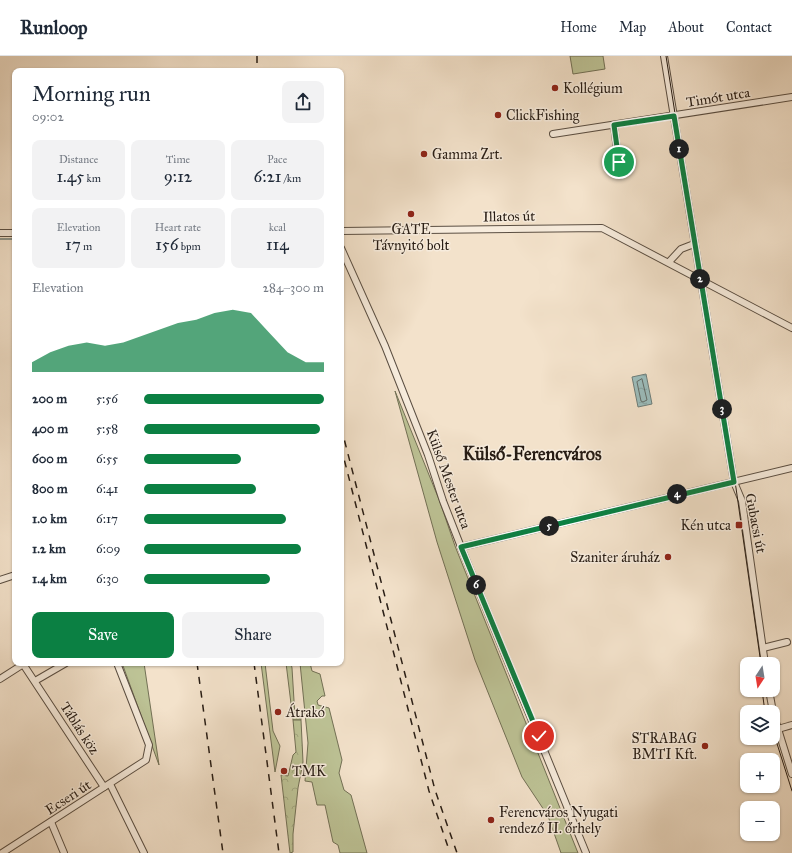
<!DOCTYPE html>
<meta charset="utf-8">
<style>
:root{--surface:#fff;--page:#f2f2f3;--text:#1f2937;--muted:#747a83;--line:#e0e1e3;--accent:#0b8043}
body{margin:0;font-family:"IM FELL Great Primer",serif;background:var(--page);color:var(--text);height:100vh;display:flex;flex-direction:column;font-size:15px;white-space:nowrap}
*{box-sizing:border-box;margin:0}
p{font-size:13px;color:var(--muted)}
.icon{flex:none;width:22px;height:22px;fill:none;stroke:currentColor;stroke-width:2;stroke-linecap:round;stroke-linejoin:round}
.map{position:relative;flex:1;overflow:hidden}
.drawer{position:absolute;left:12px;top:12px;width:332px;height:598px;display:flex;flex-direction:column;background:var(--surface);border-radius:8px;box-shadow:0 1px 3px #0004}
.drawer>*{flex:none}
.needle{width:26px;rotate:192deg}
.fabs{position:absolute;left:740px;top:601px;display:grid;gap:8px}
.fabs a{display:grid;place-items:center;width:40px;height:40px;border-radius:8px;background:var(--surface);box-shadow:0 1px 3px #0004;font-size:20px}
.pin{position:absolute;display:grid;place-items:center;width:34px;height:34px;color:#fff;margin:-17px;border:2px solid #fff;border-radius:50%;box-shadow:0 1px 4px #0007}
.km{position:absolute;width:20px;height:20px;margin:-10px;border-radius:50%;background:#222;color:#fff;font-size:11px;line-height:20px;text-align:center}
.round{display:grid;place-items:center;flex:none;width:42px;height:42px;border-radius:8px;background:var(--page)}
.head{display:flex;align-items:center;justify-content:space-between;height:68px;padding:0 20px}
h1{font-size:22px;font-weight:600;line-height:30px}
.stats{display:grid;grid-template-columns:repeat(3,1fr);gap:6px;height:68px;padding:4px 20px}
.stats div{display:grid;align-content:center;border-radius:8px;background:var(--page);text-align:center}
.stats b{font-size:17px;font-weight:600}
.stats small{font-size:11px;font-weight:400}
.stats p{font-size:11px}
.chart{height:112px;padding:8px 20px}
.chart p{display:flex;justify-content:space-between}
.chart svg{width:100%;height:72px;margin-top:4px;fill:var(--accent);opacity:.7}
.action{display:flex;gap:8px;margin-top:auto;padding:8px 20px}
.action a{flex:1;height:46px;border-radius:8px;background:var(--accent);color:#fff;font-size:16px;font-weight:600;line-height:46px;text-align:center}
.action a+a{background:var(--page);color:var(--text)}
ul{padding:0 20px;list-style:none;font-size:13px}
li{display:grid;grid-template-columns:64px 48px 1fr;align-items:center;height:30px}
li i{height:10px;border-radius:5px;background:var(--accent)}
header{display:flex;align-items:center;gap:24px;box-sizing:border-box;height:56px;padding:0 20px;background:var(--surface);border-bottom:1px solid var(--line)}
header strong{font-size:19px}
nav{display:flex;gap:22px;margin-inline-start:auto;font-size:14px}
.map>svg:first-child{display:block}
.green{fill:#bdc396;stroke:#727055}
.forest{fill:url(#forest-crowns);stroke:#727055}
.water{fill:url(#water-ripples);stroke:#6d7d79}
.lines{fill:none;stroke-linecap:round;stroke-linejoin:round}
.shore{stroke:#626c68;stroke-width:1}
.stream{stroke:#6d7d79;stroke-width:1.5}
.minor-casing{stroke:#5a4e42;stroke-width:8}
.minor{stroke:#f7ecdd;stroke-width:6}
.tram{stroke:#271c14;stroke-width:1}
.rail{stroke:#271c14;stroke-width:1.5;stroke-dasharray:7 7;stroke-linecap:butt}
.route-casing{stroke:#fff;stroke-width:8}
.route{stroke:#0b8043;stroke-width:5}
.poi-dot{fill:#8f2418;stroke:#f7ecdd;stroke-width:1.5}
.labels{text-anchor:middle;stroke-width:3;stroke-linejoin:round;paint-order:stroke}
.poi-label{font-size:14px;fill:#271c14;stroke:#f7ecdd;text-anchor:start}
.street-label{font-size:14px;fill:#271c14;stroke:#f7ecdd}
.district-label{font-size:18px;font-weight:bold;fill:#271c14;stroke:#f7ecdd}
</style>
<header>
<strong>Runloop</strong>
<nav><a>Home</a><a>Map</a><a>About</a><a>Contact</a></nav>
</header>
<div class="map">
<svg width="792" height="797" viewBox="0 0 792 797">
<defs>
<pattern id="forest-crowns" width="20" height="18" patternUnits="userSpaceOnUse"><rect width="20" height="18" fill="#bdc396"/><path d="M2 6a3 3 0 1 1 6 0M12 15a3 3 0 1 1 6 0" fill="none" stroke="#a2a780"/></pattern>
<pattern id="water-ripples" width="26" height="14" patternUnits="userSpaceOnUse"><rect width="26" height="14" fill="#9cbdbc"/><path d="M2 4q2-2 4 0t4 0M15 11q2-2 4 0t4 0" fill="none" stroke="#86a2a1"/></pattern>
</defs>
<rect width="100%" height="100%" fill="#f3e2cb"/>
<filter id="stains"><feTurbulence type="fractalNoise" baseFrequency=".005" numOctaves="4"/><feColorMatrix values="0 0 0 0 .2 0 0 0 0 .09 0 0 0 0 .02 0 0 0 .5 -.17"/></filter>
<radialGradient id="worn" r=".72"><stop offset=".6" stop-color="#630" stop-opacity="0"/><stop offset="1" stop-color="#630" stop-opacity=".3"/></radialGradient>
<g class="green">
<polygon points="570,0 603,0 605,13 573,18"/>
<polygon points="395,335 440,446 455,490 578,797 561,797 548,760 522,721 475,604 437,486"/>
<polygon points="122,607 144,607 159,709"/>
<polygon points="261,607 265,607 273,675 280,690 275,716"/>
<polygon points="286,607 291,607 292,612 295,661 301,662 301,664 293,664"/>
<polygon points="300,607 310,607 312,615 320,618 325,640 322,640 317,645 318,649 329,652 342,704 339,717 344,734 351,739 367,797 340,797 338,789 333,786 325,749 317,749 312,726 305,725 308,687"/>
</g>
<polygon class="forest" points="293,664 301,664 303,706 298,732 293,778 293,796 290,797 281,719 288,720 293,699 296,696"/>
<polygon class="water" points="646,318 652,348 638,351 632,321"/>
<g class="lines">
<polygon class="shore" points="642,323 647,344 643,346 641,345 637,326"/>
<polyline class="stream" points="0,183 14,183"/>
<g class="minor-casing">
<g id="minor">
<polyline points="664,0 734,426 742,445 765,608"/>
<polyline points="614,69 620,119"/>
<polyline points="553,78 792,41"/>
<polyline points="341,175 602,172 792,272"/>
<polyline points="0,177 15,177"/>
<polyline points="341,192 385,290 428,399 443,445 461,491 586,797"/>
<polyline points="669,206 681,193 694,188"/>
<polyline points="461,491 792,412"/>
<polyline points="0,524 15,519"/>
<polyline points="763,592 787,586"/>
<polyline points="23,608 104,731"/>
<polyline points="0,623 25,607"/>
<polyline points="35,625 66,607"/>
<polyline points="769,634 773,656"/>
<polyline points="773,657 792,718"/>
<polyline points="778,673 792,669"/>
<polyline points="110,728 144,797"/>
<polyline points="51,766 64,797"/>
<polyline points="2,797 146,704 149,689 117,607"/>
</g>
</g>
<use href="#minor" class="minor"/>
<g class="tram">
<polyline points="666,0 708,268 736,432 761,608"/>
<polyline points="762,634 765,656"/>
<polyline points="773,675 792,735"/>
</g>
<g class="rail">
<polyline points="257,0 257,15"/>
<polyline points="341,371 435,734 457,797"/>
<polyline points="341,391 429,735 448,791"/>
<polyline points="197,607 223,797"/>
<polyline points="254,607 279,797"/>
</g>
</g>
<g class="lines">
<g class="route-casing">
<polyline id="route" points="539,680 461,491 734,426 674,60 614,69 619,106"/>
</g>
<use href="#route" class="route"/>
</g>
<g class="poi-dot">
<circle cx="555" cy="32" r="4"/>
<circle cx="498" cy="59" r="4"/>
<circle cx="424" cy="98" r="4"/>
<circle cx="411" cy="158" r="4"/>
<rect x="735" y="465" width="8" height="8" rx="2"/>
<circle cx="668" cy="501" r="4"/>
<circle cx="278" cy="656" r="4"/>
<circle cx="705" cy="690" r="4"/>
<circle cx="284" cy="715" r="4"/>
<circle cx="491" cy="764" r="4"/>
</g>
<g class="labels">
<g class="poi-label">
<text x="563" y="37">Kollégium</text>
<text x="506" y="64">ClickFishing</text>
<text x="432" y="103">Gamma Zrt.</text>
<text x="411" y="178" text-anchor="middle">GATE<tspan x="411" dy="16">Távnyitó bolt</tspan></text>
<text x="731" y="474" text-anchor="end">Kén utca</text>
<text x="660" y="506" text-anchor="end">Szaniter áruház</text>
<text x="286" y="661">Átrakó</text>
<text x="697" y="687" text-anchor="end">STRABAG<tspan x="697" dy="16">BMTI Kft.</tspan></text>
<text x="292" y="720">TMK</text>
<text x="499" y="761">Ferencváros Nyugati<tspan x="499" dy="16">rendező II. őrhely</tspan></text>
</g>
<g class="street-label">
<text transform="translate(718 41) rotate(-9)" y="5">Timót utca</text>
<text transform="translate(509 160) rotate(-1)" y="5">Illatos út</text>
<text transform="translate(449 423) rotate(70)" y="5">Külső Mester utca</text>
<text transform="translate(756 467) rotate(79)" y="5">Gubacsi út</text>
<text transform="translate(80 672) rotate(57)" y="5">Táblás köz</text>
<text transform="translate(68 741) rotate(-33)" y="5">Ecseri út</text>
</g>
<g class="district-label">
<text x="532" y="404">Külső-Ferencváros</text>
</g>
</g>
<rect width="100%" height="100%" filter="url(#stains)"/>
<rect width="100%" height="100%" fill="url(#worn)"/>
</svg>
<div class="fabs">
<a><svg class="needle" viewBox="-14 -14 28 28"><path d="M0-13l5 13h-10z" fill="#e53935"/><path d="M0 13l5-13h-10z" fill="#747a83"/></svg></a>
<a><svg class="icon" aria-label="layers" viewBox="0 0 24 24"><path d="M12 4l9 5-9 5-9-5zM3 14l9 5 9-5"/></svg></a>
<a>+</a>
<a>−</a>
</div>
<div class="pin" style="left:619px;top:106px;background:#1e9e55"><svg class="icon" aria-label="arrive" viewBox="0 0 24 24"><path d="M6 21V4h12l-3 4 3 4H6"/></svg></div>
<div class="pin" style="left:539px;top:680px;background:#d93025"><svg class="icon" aria-label="check" viewBox="0 0 24 24"><path d="M5 12l5 5 9-10"/></svg></div>
<b class="km" style="left:679px;top:93px">1</b>
<b class="km" style="left:700px;top:223px">2</b>
<b class="km" style="left:722px;top:353px">3</b>
<b class="km" style="left:677px;top:438px">4</b>
<b class="km" style="left:549px;top:470px">5</b>
<b class="km" style="left:476px;top:529px">6</b>
<section class="drawer">
<div class="head"><div><h1>Morning run</h1><p>09:02</p></div><a class="round"><svg class="icon" aria-label="share" viewBox="0 0 24 24"><path d="M12 15V3M7 8l5-5 5 5M5 13v7h14v-7"/></svg></a></div>
<div class="stats">
<div><p>Distance</p><b>1.45<small> km</small></b></div>
<div><p>Time</p><b>9:12</b></div>
<div><p>Pace</p><b>6:21<small> /km</small></b></div>
</div>
<div class="stats">
<div><p>Elevation</p><b>17<small> m</small></b></div>
<div><p>Heart rate</p><b>156<small> bpm</small></b></div>
<div><p>kcal</p><b>114</b></div>
</div>
<div class="chart"><p><span>Elevation</span>284–300 m</p>
<svg viewBox="0 0 160 44" preserveAspectRatio="none"><path d="M0 44V38L10 32L20 28L30 26L40 28L50 26L60 22L70 18L80 14L90 12L100 8L110 6L120 8L130 20L140 32L150 38L160 38V44z"/></svg>
</div>
<ul>
<li><b>200 m</b>5:56<i style="width:100%"></i></li>
<li><b>400 m</b>5:58<i style="width:98%"></i></li>
<li><b>600 m</b>6:55<i style="width:54%"></i></li>
<li><b>800 m</b>6:41<i style="width:62%"></i></li>
<li><b>1.0 km</b>6:17<i style="width:79%"></i></li>
<li><b>1.2 km</b>6:09<i style="width:87%"></i></li>
<li><b>1.4 km</b>6:30<i style="width:70%"></i></li>
</ul>
<div class="action"><a>Save</a><a>Share</a></div>
</section>
</div>
